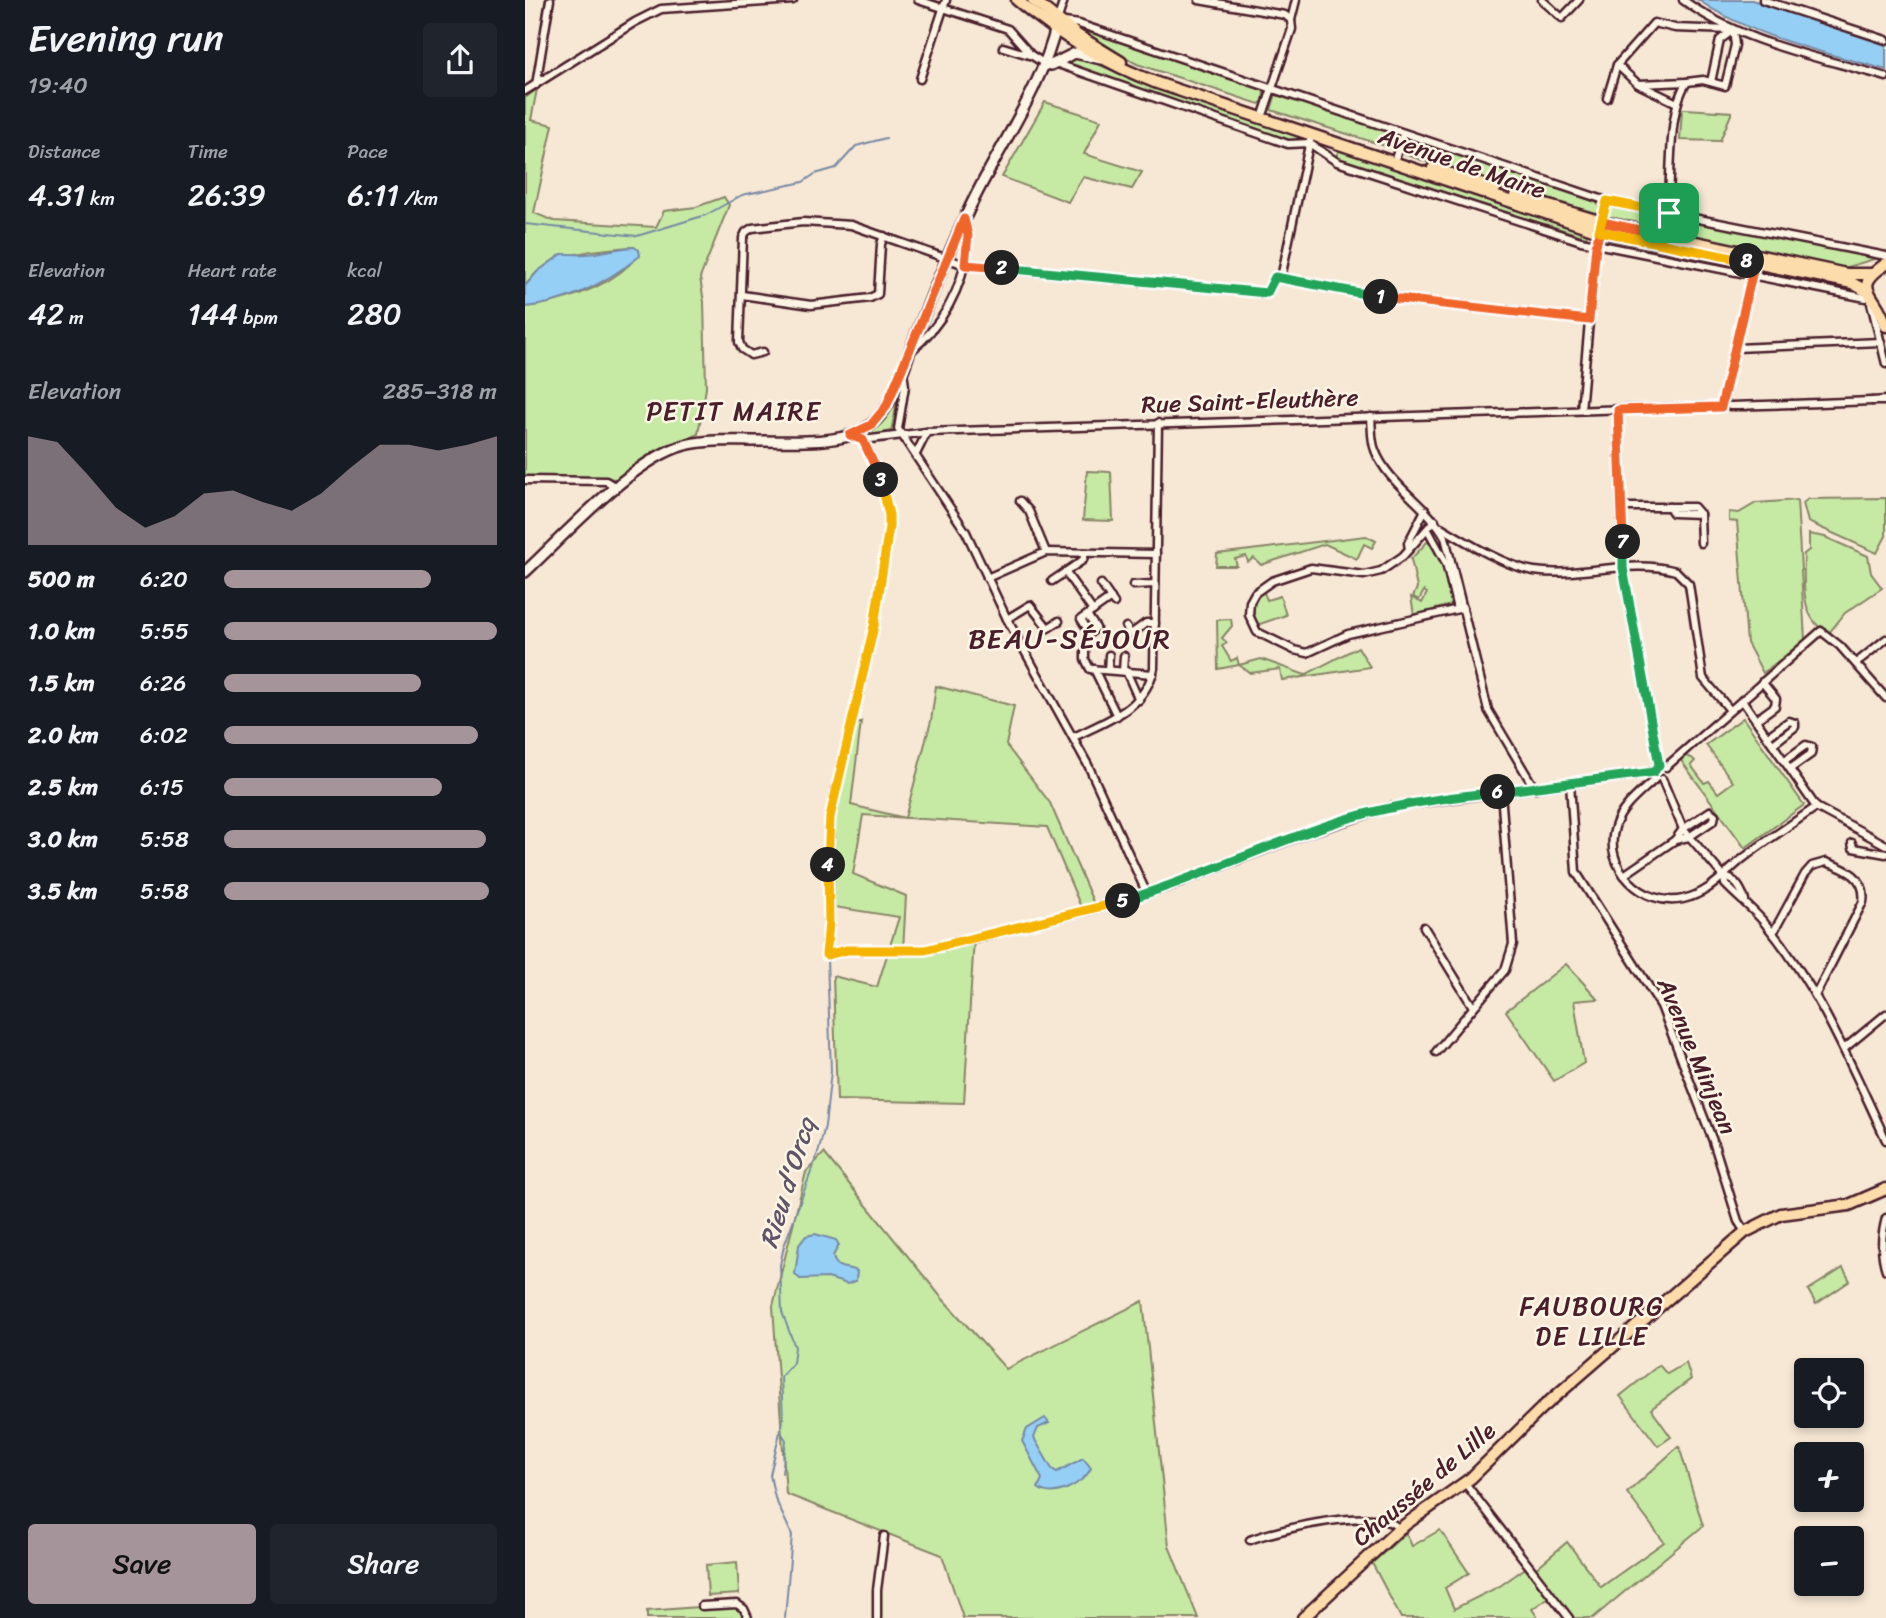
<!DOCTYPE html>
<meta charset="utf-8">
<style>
:root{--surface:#171b24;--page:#20242c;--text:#f1f3f6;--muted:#9ea1a6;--accent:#a6949b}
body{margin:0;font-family:Sriracha,sans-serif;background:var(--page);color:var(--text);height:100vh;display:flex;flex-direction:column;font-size:26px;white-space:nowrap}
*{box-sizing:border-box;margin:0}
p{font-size:23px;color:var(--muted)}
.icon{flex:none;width:38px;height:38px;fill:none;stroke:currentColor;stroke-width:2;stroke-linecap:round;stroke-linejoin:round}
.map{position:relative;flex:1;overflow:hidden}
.panel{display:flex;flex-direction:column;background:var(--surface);width:525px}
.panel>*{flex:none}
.buttons{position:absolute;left:1269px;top:1358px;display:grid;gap:14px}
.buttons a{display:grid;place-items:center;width:70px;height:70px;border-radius:7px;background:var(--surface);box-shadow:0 4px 10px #0003;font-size:35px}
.pin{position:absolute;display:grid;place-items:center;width:60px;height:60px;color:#fff;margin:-30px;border-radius:14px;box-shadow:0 4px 10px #0006}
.km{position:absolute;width:35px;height:35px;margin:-18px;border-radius:50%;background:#222;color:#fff;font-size:19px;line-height:35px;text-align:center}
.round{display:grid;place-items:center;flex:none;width:74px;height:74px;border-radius:7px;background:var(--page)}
.overview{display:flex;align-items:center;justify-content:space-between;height:119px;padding:0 28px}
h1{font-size:38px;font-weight:600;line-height:52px}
.stats{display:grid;grid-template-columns:repeat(3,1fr);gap:10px;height:119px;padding:7px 28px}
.stats div{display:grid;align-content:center}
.stats b{font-size:30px;font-weight:600}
.stats small{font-size:19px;font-weight:400}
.stats p{font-size:19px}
.chart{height:196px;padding:14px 28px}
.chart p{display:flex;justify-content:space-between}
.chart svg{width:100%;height:126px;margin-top:7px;fill:var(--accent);opacity:.7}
.action{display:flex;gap:14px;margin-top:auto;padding:14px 28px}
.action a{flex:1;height:80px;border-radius:7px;background:var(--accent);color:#111;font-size:28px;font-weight:600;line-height:80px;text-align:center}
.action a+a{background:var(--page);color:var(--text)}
ul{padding:0 28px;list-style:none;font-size:23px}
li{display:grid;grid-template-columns:112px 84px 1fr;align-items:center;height:52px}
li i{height:18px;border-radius:9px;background:var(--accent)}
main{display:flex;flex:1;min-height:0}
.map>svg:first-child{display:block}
.green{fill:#c6eaa4;stroke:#888468;stroke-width:2}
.water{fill:#95cff5;stroke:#7789a4;stroke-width:2}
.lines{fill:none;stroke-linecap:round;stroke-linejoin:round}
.stream{stroke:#7789a4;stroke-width:2}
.minor-casing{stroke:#4a1f2b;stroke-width:11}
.secondary-casing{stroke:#4a1f2b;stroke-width:14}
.primary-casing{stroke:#4a1f2b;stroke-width:15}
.minor{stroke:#fcf5e5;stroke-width:6}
.secondary{stroke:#fcf5e5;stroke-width:9}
.primary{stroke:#fddcac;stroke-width:10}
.split-1-casing{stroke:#fff;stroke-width:14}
.split-2-casing{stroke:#fff;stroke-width:14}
.split-3-casing{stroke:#fff;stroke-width:14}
.split-4-casing{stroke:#fff;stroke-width:14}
.split-5-casing{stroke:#fff;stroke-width:14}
.split-6-casing{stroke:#fff;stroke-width:14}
.split-7-casing{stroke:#fff;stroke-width:14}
.split-8-casing{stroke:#fff;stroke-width:14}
.split-9-casing{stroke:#fff;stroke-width:14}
.split-1{stroke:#f0652b;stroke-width:9}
.split-2{stroke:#22a559;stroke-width:9}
.split-3{stroke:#f0652b;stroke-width:9}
.split-4{stroke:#f5b400;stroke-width:9}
.split-5{stroke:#f5b400;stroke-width:9}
.split-6{stroke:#22a559;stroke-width:9}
.split-7{stroke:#22a559;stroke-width:9}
.split-8{stroke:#f0652b;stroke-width:9}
.split-9{stroke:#f5b400;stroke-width:9}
.labels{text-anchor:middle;stroke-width:5;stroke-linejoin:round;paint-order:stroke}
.street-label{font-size:24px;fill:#4a1f2b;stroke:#fcf5e5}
.neighbourhood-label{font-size:26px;letter-spacing:2px;fill:#4a1f2b;stroke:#fcf5e5}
.water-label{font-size:26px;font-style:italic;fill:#605468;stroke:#fcf5e5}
.quarter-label{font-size:28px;letter-spacing:2px;fill:#4a1f2b;stroke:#fcf5e5}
</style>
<main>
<section class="panel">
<div class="overview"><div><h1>Evening run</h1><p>19:40</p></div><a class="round"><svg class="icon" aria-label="share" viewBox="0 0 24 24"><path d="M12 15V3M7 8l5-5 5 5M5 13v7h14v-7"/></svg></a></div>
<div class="stats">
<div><p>Distance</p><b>4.31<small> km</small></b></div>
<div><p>Time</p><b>26:39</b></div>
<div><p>Pace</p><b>6:11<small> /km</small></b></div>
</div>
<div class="stats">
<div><p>Elevation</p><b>42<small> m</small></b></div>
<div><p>Heart rate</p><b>144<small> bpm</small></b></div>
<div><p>kcal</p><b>280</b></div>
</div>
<div class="chart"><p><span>Elevation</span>285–318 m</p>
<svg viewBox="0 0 160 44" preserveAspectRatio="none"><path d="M0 44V6L10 8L20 19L30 31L40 38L50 34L60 26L70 25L80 29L90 32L100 26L110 17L120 9L130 9L140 11L150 9L160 6V44z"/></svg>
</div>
<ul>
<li><b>500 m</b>6:20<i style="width:76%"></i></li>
<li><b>1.0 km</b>5:55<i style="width:100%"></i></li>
<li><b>1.5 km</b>6:26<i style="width:72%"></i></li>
<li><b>2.0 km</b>6:02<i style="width:93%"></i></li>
<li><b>2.5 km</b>6:15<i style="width:80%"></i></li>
<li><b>3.0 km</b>5:58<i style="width:96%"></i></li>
<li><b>3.5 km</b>5:58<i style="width:97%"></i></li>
</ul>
<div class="action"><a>Save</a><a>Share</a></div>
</section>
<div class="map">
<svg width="1361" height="1618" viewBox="0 0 1361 1618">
<rect width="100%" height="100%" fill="#f7e8d5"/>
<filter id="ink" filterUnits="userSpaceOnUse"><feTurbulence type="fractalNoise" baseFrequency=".0143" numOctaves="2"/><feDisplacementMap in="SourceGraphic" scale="14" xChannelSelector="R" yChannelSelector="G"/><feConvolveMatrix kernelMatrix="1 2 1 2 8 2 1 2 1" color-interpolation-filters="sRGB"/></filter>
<g filter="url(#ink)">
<g class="green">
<polygon points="548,26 739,90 738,101 734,104 612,64 548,29"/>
<polygon points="552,56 630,87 781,138 762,142 539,65 538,60"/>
<path d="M12 89 6 120 28 125 9 213 29 221 131 227 139 211 171 207 199 197 204 205 175 278 179 302 181 388 173 434 128 452 94 479 0 476V307C35 303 79 289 105 264L109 247C98 247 52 252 45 256L37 254 12 272 0 286V98Z"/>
<polygon points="751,94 872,135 870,149 746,110"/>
<polygon points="520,102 576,120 559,154 617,172 607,189 558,177 543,202 477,177"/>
<polygon points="1157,109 1161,109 1207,112 1195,141 1155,140"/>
<polygon points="883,139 1071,202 1076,209 1074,216 1070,219 876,153 879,141"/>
<polygon points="814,149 1063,230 1061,237 815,160 811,157"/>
<polygon points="1087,205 1137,215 1134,230 1082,218 1084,207"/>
<polygon points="1151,217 1353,258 1315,269 1145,234 1143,230 1147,219"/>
<polygon points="1078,235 1219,263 1225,272 1074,243"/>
<polygon points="1233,267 1319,285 1334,294 1233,276 1230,272"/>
<polygon points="375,390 366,431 346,436 345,431"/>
<polygon points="562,471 586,472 588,521 558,520"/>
<polygon points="1361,498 1361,536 1352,553 1283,522 1278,503 1283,499"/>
<polygon points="1272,500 1280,640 1238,673 1222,643 1212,522 1204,521 1204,512 1214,513 1231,503"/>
<path d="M1284 534 1300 537 1343 556 1346 573 1357 588 1320 613 1304 633C1274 620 1279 581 1279 554L1284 550Z"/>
<polygon points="841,536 851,541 847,548 839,544 832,559 800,544 736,565 729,558 723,562 721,556 710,559 712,566 691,566 692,554"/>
<path d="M903 541C915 556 924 582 929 604L889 615 886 597 897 603 902 593 899 591 894 600 888 597 892 588 886 559Z"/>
<path d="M738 590 742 600 755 596 761 615 735 624 731 623C726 609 729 600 738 590Z"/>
<polygon points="706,619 707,626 697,638 702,643 697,646 706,661 712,658 714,665 693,669 692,620"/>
<polygon points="833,647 845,667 757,680 755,669 725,673 714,665 736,659 780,675"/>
<polygon points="411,686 489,706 481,745 525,803 569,904 558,912 522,827 338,815 328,874 381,896 378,951 449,938 439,1103 312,1100 308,976 352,987 374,917 309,907 304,828 327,728 336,722 326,805 380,818 406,721"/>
<polygon points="1218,718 1279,805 1220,848 1155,759 1161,756 1167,758 1170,761 1166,765 1179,783 1184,781 1193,793 1208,782 1181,745"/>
<polygon points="1041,964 1073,999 1049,1001 1059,1063 1029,1081 981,1011"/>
<polygon points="299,1153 416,1297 481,1369 618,1301 644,1546 673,1618 438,1618 417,1555 261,1494 248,1306 281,1172"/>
<polygon points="1318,1268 1325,1281 1291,1304 1283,1290"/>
<polygon points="1161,1363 1166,1379 1126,1409 1146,1437 1133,1446 1095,1396 1134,1365 1142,1374"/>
<polygon points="1154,1446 1178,1526 1068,1618 1044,1618 1008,1571 1042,1542 1076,1587 1139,1542 1102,1493"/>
<polygon points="915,1530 944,1573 920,1588 929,1609 975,1586 1002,1567 1024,1597 1007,1609 1013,1618 876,1618 847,1563 881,1533 887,1546"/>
<polygon points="212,1562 214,1594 183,1596 181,1565"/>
<polygon points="212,1604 221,1618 122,1618 122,1611"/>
</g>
<g class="water">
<path d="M1173 0H1227L1361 45V70C1297 51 1229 38 1173 0Z"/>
<path d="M109 247 114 250 115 256C82 282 43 303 0 307V286L12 272 37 254C47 254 58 255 70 253 83 251 95 248 109 247Z"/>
<path d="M290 1234 311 1240 314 1245 308 1256C311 1271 321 1266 332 1271L331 1281 322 1284 303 1278 275 1279 270 1274 274 1245 281 1236Z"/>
<path d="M520 1418 524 1423 513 1428 509 1438 527 1469 532 1472 558 1458 566 1468C559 1484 528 1500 513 1488L517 1479 497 1441 502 1429Z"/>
</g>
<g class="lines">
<g class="stream">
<polyline points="0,224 112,236 181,215 217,195 278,182 290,174 311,168 331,146 361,138"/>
<polyline points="257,1473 261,1440 257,1434"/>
<polyline points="260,1618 267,1535 250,1498 245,1475 258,1419 256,1377 268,1363 270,1347 257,1312 255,1265 259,1246 294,1150 300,1126 306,1071 302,959"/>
</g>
<g class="minor-casing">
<g id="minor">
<polyline points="393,0 483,29 506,55 520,64"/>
<polyline points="539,0 532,21 554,24 1082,201 1361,256"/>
<polyline points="674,0 760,15 766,20 767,29 739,112"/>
<polyline points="1017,0 1037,18 1054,0"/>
<path d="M1158 0C1218 44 1291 56 1361 77"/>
<polyline points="1238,0 1361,40"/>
<polyline points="766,20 771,0"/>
<polyline points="478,47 504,55"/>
<polyline points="530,63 763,144 784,143 812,162 1056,241 1341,298"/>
<polyline points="1092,65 1113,84 1162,82"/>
<polyline points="395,79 421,0"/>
<polyline points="1186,82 1195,40 1208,30"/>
<polyline points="11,85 25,0"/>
<polyline points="1115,85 1152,103"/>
<polyline points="0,91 110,22 136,9 268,0"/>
<polyline points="1082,98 1092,65 1129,23 1150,28 1206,30"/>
<polyline points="871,156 878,134"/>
<path d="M1138 235C1151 192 1138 116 1162 82L1178 80 1200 86 1210 45 1208 30"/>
<polyline points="756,278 785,140"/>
<polyline points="217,295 286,305 345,298 353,294 356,244 359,236"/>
<polyline points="1346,303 1361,364"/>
<polyline points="1211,348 1356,342"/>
<polyline points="238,352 226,355 217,349 214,342 218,238 221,232 227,228 278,222 326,225 440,265 742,293 750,277 855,297 1064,320"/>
<path d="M385 352C417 325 438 289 442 247 443 237 444 228 439 220"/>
<polyline points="378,372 380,386 373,429 441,532 482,619 563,765 622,894"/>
<polyline points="1361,400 1347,401 1361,401"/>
<polyline points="1295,403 1267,404 1347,401"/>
<polyline points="1222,406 1205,406 1267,404"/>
<polyline points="1196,407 1230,262"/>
<polyline points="1113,409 1103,409 1179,407"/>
<polyline points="1056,410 1071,245 1082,201"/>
<polyline points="1093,410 1098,568 1134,765"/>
<path d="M846 417C847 428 846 440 850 450 863 485 903 505 920 537L963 710 1010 789"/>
<polyline points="325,435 338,440 402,432 1103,409"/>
<path d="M338 440C352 467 364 496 364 527L349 626 305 817 304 923 301 955 322 950H400L569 909 640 888 783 833 866 807 1129 772"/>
<polyline points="391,454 402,432"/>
<polyline points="0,480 81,481 91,487"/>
<polyline points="495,501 504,511 521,552"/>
<polyline points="1097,507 1169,507 1175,514 1176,543"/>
<polyline points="1144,507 1148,513 1175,514"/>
<polyline points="910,520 878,556 856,571 839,575 786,568 747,581 730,593 725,602 724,615 732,632 769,650 782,653 823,634 938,608"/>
<path d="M916 527C941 542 980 566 1009 571 1055 578 1105 558 1151 571L1164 584 1178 678 1205 710"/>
<polyline points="903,530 921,563 932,609"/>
<polyline points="884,549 883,543 900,510"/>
<polyline points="541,573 568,611"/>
<polyline points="462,578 521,552 631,554"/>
<polyline points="527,581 558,560 560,553"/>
<polyline points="576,584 589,603"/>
<polyline points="608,585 630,584"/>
<polyline points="562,615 556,619 565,633 571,628 562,615 586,598"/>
<polyline points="482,619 505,605 523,628 534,621"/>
<polyline points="601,627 606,634 621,623 630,623"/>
<polyline points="560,652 560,659 565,669 628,674"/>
<polyline points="1331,663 1361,639"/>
<polyline points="569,669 592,716"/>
<polyline points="583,670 584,655"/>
<polyline points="598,671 599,656"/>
<polyline points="601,671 614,700"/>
<polyline points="1217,700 1291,807 1361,845"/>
<polyline points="1231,720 1250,706 1251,699 1237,682"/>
<path d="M549 737C583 720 620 709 629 668L633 423"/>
<polyline points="1242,737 1264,721 1270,723 1270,727 1248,744"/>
<polyline points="1259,761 1281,745 1287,747 1286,754 1265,769"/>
<polyline points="1141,767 1296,631 1315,646 1361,698"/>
<path d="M1131 778C1117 792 1096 806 1090 827 1077 867 1119 908 1158 899 1184 893 1197 876 1216 860 1240 841 1266 825 1291 807"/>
<path d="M1137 779 1158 829 1199 877C1211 879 1216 889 1220 900"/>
<polyline points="1045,783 1051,872 1136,1006 1188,1141 1213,1221 1220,1232"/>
<polygon points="1185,811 1190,815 1189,820 1164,837 1150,840 1158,829"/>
<polyline points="1327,843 1328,848 1361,854"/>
<polyline points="1099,875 1150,840"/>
<path d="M1199 877 1200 884C1212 897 1226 907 1238 921 1294 987 1325 1063 1361 1140"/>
<polyline points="899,927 948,1007"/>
<path d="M1248 933 1280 874 1287 866 1301 862C1321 869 1342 877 1338 902L1291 994"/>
<polyline points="1320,1048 1361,1014"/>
<polyline points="911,1052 980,970 988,944 976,792"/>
<path d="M1361 1218C1356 1236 1355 1252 1361 1270"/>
<polyline points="940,1483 1044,1618"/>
<path d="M725 1540C751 1530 855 1504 874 1529"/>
<polyline points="177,1606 212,1604 219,1609 223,1618"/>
<polyline points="352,1618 352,1590 359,1536"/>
</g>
</g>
<g class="secondary-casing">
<g id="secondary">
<polyline points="520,64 526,65 550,53 576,59"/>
<path d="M0 572C40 535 109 458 160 445 208 433 299 452 338 430 368 414 377 370 389 340 408 293 426 245 449 199 477 142 518 86 532 23"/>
</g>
</g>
<g class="primary-casing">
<g id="primary">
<path d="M492 0C535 36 579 63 632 83L1074 231 1327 283 1343 292"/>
<polyline points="508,0 552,35 596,62"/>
<polyline points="908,168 970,189"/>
<polyline points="991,196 1077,222 1321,274 1345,274"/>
<path d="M1361 264C1323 289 1353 293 1361 326"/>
<polyline points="778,1618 874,1529 946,1478 1017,1408 1220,1232 1256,1214 1324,1205 1361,1189"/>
</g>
</g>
<use href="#minor" class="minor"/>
<use href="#secondary" class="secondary"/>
<use href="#primary" class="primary"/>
</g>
</g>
<g class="lines" filter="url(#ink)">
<g class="split-1-casing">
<polyline id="split-1" points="856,297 1064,320 1071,245 1077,222 1138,235 1144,213"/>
</g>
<g class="split-2-casing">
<polyline id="split-2" points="477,268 742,293 750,277 856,297"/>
</g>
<g class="split-3-casing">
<polyline id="split-3" points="356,480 338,440 325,435 346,425 361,407 439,219 443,235 440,265 477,268"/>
</g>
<g class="split-4-casing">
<polyline id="split-4" points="303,865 305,817 349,626 364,527 364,515 356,480"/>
</g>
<g class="split-5-casing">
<polyline id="split-5" points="303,865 304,923 301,955 322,950 400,950 598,901"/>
</g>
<g class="split-6-casing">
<path id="split-6" d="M598 901C675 878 748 841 825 818 873 804 923 797 973 792"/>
</g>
<g class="split-7-casing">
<polyline id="split-7" points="973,792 1129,772 1134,765 1098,568 1098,542"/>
</g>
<g class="split-8-casing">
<polyline id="split-8" points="1098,542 1093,410 1196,407 1230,262 1222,261"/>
</g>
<g class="split-9-casing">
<polyline id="split-9" points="1144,213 1082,201 1074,231 1222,261"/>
</g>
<use href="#split-1" class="split-1"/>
<use href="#split-2" class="split-2"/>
<use href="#split-3" class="split-3"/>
<use href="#split-4" class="split-4"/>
<use href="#split-5" class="split-5"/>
<use href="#split-6" class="split-6"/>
<use href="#split-7" class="split-7"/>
<use href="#split-8" class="split-8"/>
<use href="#split-9" class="split-9"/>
</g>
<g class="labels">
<g class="street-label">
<text transform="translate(937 163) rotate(19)" y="8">Avenue de Maire</text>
<text transform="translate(725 401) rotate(-2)" y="8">Rue Saint-Eleuthère</text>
<text transform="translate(1172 1056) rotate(67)" y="8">Avenue Minjean</text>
<text transform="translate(899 1484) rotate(-40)" y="8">Chaussée de Lille</text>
</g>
<g class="neighbourhood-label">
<text x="209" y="420">PETIT MAIRE</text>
<text x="1067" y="1315">FAUBOURG<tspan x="1067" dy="30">DE LILLE</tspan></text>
</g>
<g class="water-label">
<text transform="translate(262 1183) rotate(-73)" y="9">Rieu d'Orcq</text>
</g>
<g class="quarter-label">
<text x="545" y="648">BEAU-SÉJOUR</text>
</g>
</g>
</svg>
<div class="buttons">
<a><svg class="icon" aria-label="locate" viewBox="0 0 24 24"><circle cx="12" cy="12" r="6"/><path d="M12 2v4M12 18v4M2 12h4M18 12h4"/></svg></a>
<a>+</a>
<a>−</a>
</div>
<div class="pin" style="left:1144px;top:213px;background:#1e9e55"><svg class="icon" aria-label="arrive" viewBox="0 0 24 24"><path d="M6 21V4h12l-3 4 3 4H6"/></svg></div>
<b class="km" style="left:856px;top:297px">1</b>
<b class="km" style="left:477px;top:268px">2</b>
<b class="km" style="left:356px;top:480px">3</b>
<b class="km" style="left:303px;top:865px">4</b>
<b class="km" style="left:598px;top:901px">5</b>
<b class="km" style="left:973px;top:792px">6</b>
<b class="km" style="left:1098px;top:542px">7</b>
<b class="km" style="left:1222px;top:261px">8</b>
</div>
</main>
